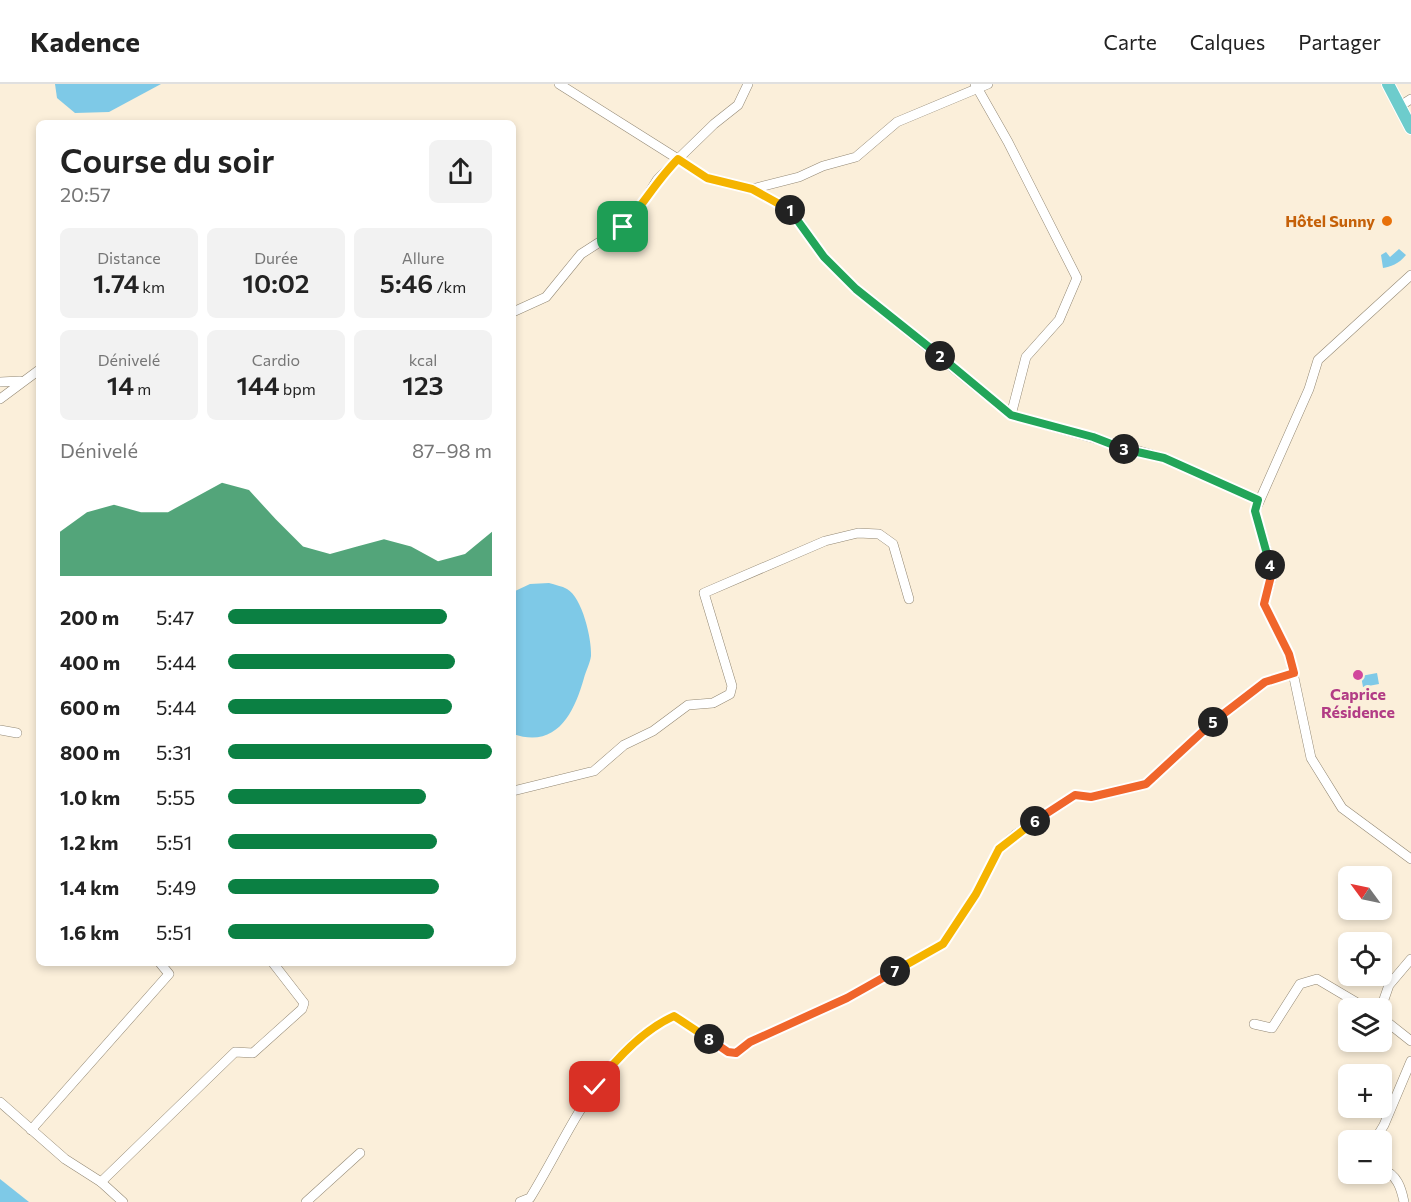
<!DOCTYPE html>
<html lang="fr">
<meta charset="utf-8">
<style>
:root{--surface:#fff;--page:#f2f2f2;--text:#222;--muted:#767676;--line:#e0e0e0;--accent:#0b8043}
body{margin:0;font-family:Commissioner,sans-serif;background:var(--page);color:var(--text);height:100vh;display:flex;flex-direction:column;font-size:22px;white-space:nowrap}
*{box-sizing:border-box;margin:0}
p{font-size:20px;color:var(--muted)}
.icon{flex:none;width:33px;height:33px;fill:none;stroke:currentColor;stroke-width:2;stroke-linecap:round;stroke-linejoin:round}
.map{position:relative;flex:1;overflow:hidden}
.panel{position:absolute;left:36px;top:36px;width:480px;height:846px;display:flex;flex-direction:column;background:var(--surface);border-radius:9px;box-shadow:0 3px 9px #0003}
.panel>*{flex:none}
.needle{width:39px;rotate:303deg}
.buttons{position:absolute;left:1338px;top:782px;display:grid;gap:12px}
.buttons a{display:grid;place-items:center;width:54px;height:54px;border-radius:9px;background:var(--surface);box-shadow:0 3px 9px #0003;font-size:30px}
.pin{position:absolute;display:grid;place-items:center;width:51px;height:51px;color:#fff;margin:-26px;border-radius:12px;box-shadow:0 3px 9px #0006}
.km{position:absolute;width:30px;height:30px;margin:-15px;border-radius:50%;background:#222;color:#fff;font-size:16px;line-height:30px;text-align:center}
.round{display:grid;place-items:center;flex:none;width:63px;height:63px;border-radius:9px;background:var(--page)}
.headline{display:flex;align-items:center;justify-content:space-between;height:102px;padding:0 24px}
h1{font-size:33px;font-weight:600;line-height:45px}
.stats{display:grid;grid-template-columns:repeat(3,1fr);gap:9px;height:102px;padding:6px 24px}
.stats div{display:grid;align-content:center;border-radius:9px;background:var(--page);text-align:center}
.stats b{font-size:26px;font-weight:600}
.stats small{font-size:16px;font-weight:400}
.stats p{font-size:16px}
.chart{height:168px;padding:12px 24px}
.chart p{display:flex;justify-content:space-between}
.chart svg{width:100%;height:108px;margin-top:6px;fill:var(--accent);opacity:.7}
ul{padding:0 24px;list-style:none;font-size:20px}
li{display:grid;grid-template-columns:96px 72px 1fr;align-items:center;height:45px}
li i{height:15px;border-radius:8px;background:var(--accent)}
header{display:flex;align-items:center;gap:36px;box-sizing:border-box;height:84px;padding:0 30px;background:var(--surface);border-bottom:2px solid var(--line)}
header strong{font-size:28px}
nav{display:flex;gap:33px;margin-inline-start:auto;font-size:21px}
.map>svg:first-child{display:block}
.water{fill:#7ec9e7}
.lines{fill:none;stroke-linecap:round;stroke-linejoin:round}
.minor-casing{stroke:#938874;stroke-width:10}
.major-casing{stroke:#fff;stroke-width:14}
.minor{stroke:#fff;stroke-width:9}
.major{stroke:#6dcccc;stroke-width:12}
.split-1-casing{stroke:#fff;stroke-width:12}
.split-2-casing{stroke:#fff;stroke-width:12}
.split-3-casing{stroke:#fff;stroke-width:12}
.split-4-casing{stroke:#fff;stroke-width:12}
.split-5-casing{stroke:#fff;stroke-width:12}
.split-6-casing{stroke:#fff;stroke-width:12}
.split-7-casing{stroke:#fff;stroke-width:12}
.split-8-casing{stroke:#fff;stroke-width:12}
.split-9-casing{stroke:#fff;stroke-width:12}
.split-1{stroke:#f5b400;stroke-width:8}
.split-2{stroke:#22a559;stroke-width:8}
.split-3{stroke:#22a559;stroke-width:8}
.split-4{stroke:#22a559;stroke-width:8}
.split-5{stroke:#f0652b;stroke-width:8}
.split-6{stroke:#f0652b;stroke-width:8}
.split-7{stroke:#f5b400;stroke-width:8}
.split-8{stroke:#f0652b;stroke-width:8}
.split-9{stroke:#f5b400;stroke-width:8}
.food-dot{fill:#e8710a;stroke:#fbefda;stroke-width:2}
.hotel-dot{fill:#d1479c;stroke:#fbefda;stroke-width:2}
.labels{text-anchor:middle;stroke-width:6;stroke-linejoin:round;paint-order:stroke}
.food-label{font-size:16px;font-weight:bold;fill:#c56008;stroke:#fbefda;text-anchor:end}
.hotel-label{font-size:16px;font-weight:bold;fill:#b23c85;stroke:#fbefda}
</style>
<header>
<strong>Kadence</strong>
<nav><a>Carte</a><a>Calques</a><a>Partager</a></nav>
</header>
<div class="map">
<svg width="1411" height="1118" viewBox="0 0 1411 1118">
<rect width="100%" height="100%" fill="#fbefda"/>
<g class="water">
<polygon points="55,0 161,0 109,28 75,29 57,14"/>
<path d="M1399 165 1406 171C1399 180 1390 183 1383 184L1381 171 1386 168 1390 173Z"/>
<path d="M549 499C555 501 562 502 567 505 582 513 592 555 591 572 590 579 586 587 584 594 574 629 557 665 513 650V508L530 500Z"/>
<polygon points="1377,589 1379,600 1363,603 1361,592"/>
<polygon points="0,1095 29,1118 0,1118"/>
</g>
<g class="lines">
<g class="minor-casing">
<g id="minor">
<polyline points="559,0 678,75 714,40 738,21 748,0"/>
<polyline points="1400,22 1411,15"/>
<polyline points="752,105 799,93 823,82 856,73 897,38 988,0"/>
<polyline points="1411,191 1318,276 1309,305 1255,427 1273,488 1264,520 1289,570 1311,674 1342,724 1411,775"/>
<polyline points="513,228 546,213 581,170 623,143 641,122 657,96 678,75 707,94 752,105 792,127 824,173 856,205 1011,331 1026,273 1059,236 1077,194 1008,58 975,0"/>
<polyline points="0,298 20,297"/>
<polyline points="0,315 39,286"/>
<polyline points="1011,331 1164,374 1258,416"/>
<polyline points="0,646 17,649"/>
<polyline points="513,707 594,687 624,661 653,647 688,621 713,619 730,610 732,602 704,509 825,457 858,449 879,450 893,460 909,515"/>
<polyline points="1381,924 1389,901 1411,875"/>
<polyline points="1382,934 1411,957"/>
<polyline points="1254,940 1272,944 1300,900 1317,895 1366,924"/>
<polyline points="0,1018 65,1075 101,1098 123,1118"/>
<polyline points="31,1046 169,890 160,879"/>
<polyline points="1375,1056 1384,1041 1411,977"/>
<path d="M1382 1085C1397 1091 1401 1103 1404 1118"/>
<polyline points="101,1098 235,968 253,969 302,925 304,919 273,879"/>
<polyline points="306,1118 360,1069"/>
<path d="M520 1118 530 1114C569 1051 601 965 674 932L728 968 736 969 750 958 847 914 943 860 976 810 999 765 1015 751 1075 711 1091 713 1146 700 1211 639 1265 598 1294 589"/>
</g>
</g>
<g class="major-casing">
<polyline id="major" points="1388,0 1411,44"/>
</g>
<use href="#minor" class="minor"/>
<use href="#major" class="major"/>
</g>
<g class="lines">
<g class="split-1-casing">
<path id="split-1" d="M623 143C644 120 656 97 678 75L707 94 752 105 790 126"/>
</g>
<g class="split-2-casing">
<polyline id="split-2" points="790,126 824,173 856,205 940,272"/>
</g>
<g class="split-3-casing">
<polyline id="split-3" points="940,272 1011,331 1093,353 1124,365"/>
</g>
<g class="split-4-casing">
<polyline id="split-4" points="1124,365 1164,374 1258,416 1255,427 1270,481"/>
</g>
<g class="split-5-casing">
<polyline id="split-5" points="1213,638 1265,598 1294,589 1289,570 1264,520 1272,488 1270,481"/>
</g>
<g class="split-6-casing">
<polyline id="split-6" points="1035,737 1075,711 1091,713 1146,700 1213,638"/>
</g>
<g class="split-7-casing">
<polyline id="split-7" points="895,887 943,860 976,810 999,765 1035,737"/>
</g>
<g class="split-8-casing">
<polyline id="split-8" points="709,955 728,968 736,969 750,958 847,914 895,887"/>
</g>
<g class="split-9-casing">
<path id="split-9" d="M595 1003C615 976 642 947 674 932L709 955"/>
</g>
<use href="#split-1" class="split-1"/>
<use href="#split-2" class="split-2"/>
<use href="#split-3" class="split-3"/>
<use href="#split-4" class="split-4"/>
<use href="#split-5" class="split-5"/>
<use href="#split-6" class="split-6"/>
<use href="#split-7" class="split-7"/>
<use href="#split-8" class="split-8"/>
<use href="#split-9" class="split-9"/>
</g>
<circle class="food-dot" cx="1387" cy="137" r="6"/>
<circle class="hotel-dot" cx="1358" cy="591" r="6"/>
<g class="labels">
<g class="food-label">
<text x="1375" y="143">Hôtel Sunny</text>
</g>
<g class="hotel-label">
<text x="1358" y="616">Caprice<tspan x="1358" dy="18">Résidence</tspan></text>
</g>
</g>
</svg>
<div class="buttons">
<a><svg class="needle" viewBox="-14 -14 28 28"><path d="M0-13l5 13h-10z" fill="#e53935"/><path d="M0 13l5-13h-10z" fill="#767676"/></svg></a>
<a><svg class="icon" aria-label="locate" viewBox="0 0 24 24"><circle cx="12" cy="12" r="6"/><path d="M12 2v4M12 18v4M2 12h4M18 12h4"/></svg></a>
<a><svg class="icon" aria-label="layers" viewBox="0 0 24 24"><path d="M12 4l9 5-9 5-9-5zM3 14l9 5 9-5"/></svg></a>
<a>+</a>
<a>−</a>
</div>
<div class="pin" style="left:623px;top:143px;background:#1e9e55"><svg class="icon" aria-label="arrive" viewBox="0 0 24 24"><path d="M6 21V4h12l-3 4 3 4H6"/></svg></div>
<div class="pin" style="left:595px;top:1003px;background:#d93025"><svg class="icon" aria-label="check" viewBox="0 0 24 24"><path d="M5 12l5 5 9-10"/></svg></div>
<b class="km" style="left:790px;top:126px">1</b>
<b class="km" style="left:940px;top:272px">2</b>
<b class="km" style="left:1124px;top:365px">3</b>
<b class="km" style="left:1270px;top:481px">4</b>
<b class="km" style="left:1213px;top:638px">5</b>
<b class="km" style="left:1035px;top:737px">6</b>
<b class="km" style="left:895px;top:887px">7</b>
<b class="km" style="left:709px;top:955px">8</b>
<section class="panel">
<div class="headline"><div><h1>Course du soir</h1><p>20:57</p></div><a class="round"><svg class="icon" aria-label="share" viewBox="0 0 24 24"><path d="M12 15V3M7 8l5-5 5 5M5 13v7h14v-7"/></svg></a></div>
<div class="stats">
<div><p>Distance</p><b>1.74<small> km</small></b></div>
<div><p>Durée</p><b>10:02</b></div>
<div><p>Allure</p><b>5:46<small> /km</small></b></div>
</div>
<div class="stats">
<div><p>Dénivelé</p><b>14<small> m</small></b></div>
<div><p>Cardio</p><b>144<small> bpm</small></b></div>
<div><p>kcal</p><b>123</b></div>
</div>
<div class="chart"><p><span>Dénivelé</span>87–98 m</p>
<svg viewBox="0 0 160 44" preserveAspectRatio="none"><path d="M0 44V26L10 18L20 15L30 18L40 18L50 12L60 6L70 9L80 21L90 32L100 35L110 32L120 29L130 32L140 38L150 35L160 26V44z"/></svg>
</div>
<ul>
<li><b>200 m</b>5:47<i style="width:83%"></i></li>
<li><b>400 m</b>5:44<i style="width:86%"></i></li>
<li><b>600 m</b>5:44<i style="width:85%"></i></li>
<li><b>800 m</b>5:31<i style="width:100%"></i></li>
<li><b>1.0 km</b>5:55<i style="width:75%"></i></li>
<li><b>1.2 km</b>5:51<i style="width:79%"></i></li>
<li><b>1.4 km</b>5:49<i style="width:80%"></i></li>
<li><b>1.6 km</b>5:51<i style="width:78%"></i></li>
</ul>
</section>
</div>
